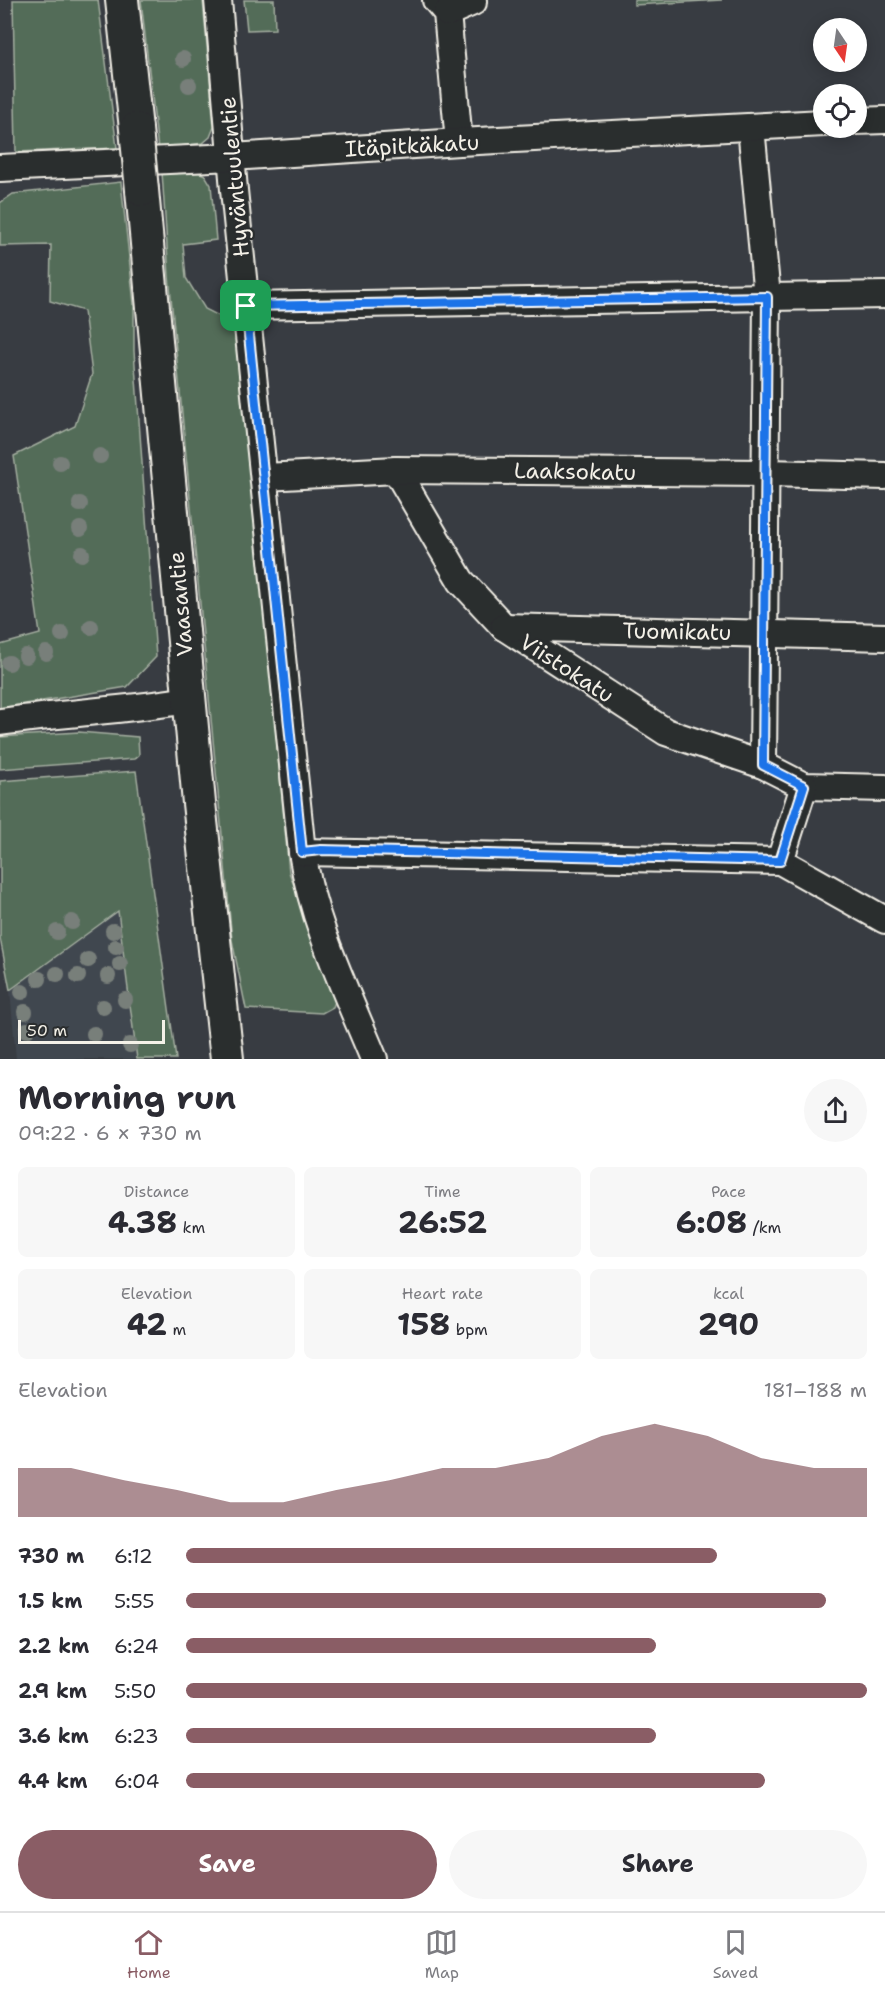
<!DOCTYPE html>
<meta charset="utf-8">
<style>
:root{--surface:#fff;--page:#f7f7f7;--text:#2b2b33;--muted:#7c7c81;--line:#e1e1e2;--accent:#8a5d65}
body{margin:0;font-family:"Shantell Sans",sans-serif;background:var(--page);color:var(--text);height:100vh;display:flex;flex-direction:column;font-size:22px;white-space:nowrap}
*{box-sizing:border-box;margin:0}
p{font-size:20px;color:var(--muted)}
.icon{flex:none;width:33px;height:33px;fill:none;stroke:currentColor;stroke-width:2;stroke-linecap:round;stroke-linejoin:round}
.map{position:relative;height:1059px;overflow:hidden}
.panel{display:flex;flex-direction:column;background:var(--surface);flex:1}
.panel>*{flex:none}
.needle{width:39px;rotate:167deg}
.fabs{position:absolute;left:813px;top:18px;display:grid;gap:12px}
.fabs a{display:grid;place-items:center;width:54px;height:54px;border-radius:50%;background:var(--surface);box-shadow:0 3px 15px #0003;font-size:30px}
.scale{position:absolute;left:18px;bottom:15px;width:147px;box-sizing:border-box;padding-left:6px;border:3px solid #f4f1e8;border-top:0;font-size:16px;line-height:21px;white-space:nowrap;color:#f4f1e8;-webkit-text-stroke:4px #2a2d2e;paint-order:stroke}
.pin{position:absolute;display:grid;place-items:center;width:51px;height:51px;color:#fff;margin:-26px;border-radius:12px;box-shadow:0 3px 9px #0006}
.round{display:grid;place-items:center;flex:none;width:63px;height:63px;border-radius:32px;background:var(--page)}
.headline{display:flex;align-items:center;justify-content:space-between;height:102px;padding:0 18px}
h1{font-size:33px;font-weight:700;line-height:45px}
.metrics{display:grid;grid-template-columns:repeat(3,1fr);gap:9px;height:102px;padding:6px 18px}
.metrics div{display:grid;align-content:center;border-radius:9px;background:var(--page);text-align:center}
.metrics b{font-size:30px;font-weight:700}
.metrics small{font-size:16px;font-weight:400}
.metrics p{font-size:16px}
.chart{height:168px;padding:12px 18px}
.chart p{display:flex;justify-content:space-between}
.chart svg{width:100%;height:108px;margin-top:6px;fill:var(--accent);opacity:.7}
.cta{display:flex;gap:12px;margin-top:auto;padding:12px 18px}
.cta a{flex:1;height:69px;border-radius:36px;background:var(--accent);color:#fff;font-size:24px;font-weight:700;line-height:69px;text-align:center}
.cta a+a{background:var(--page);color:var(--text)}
ul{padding:0 18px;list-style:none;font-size:20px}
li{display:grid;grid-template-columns:96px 72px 1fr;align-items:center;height:45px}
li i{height:15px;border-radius:8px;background:var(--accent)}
.tabs{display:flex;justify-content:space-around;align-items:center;height:84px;border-top:2px solid var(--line);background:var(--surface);font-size:16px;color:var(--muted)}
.tabs a{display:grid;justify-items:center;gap:3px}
.tabs .selected{color:var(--accent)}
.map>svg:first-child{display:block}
.built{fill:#414750}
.green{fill:#536c59;stroke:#a4aea0;stroke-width:1.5}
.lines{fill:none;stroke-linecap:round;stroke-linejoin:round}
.minor-casing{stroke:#f4f1e8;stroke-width:30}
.major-casing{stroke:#f4f1e8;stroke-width:36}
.minor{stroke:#2a2d2e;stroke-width:26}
.major{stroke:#2a2d2e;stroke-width:32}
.major-bridge-casing{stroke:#f4f1e8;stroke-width:36;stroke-linecap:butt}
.major-bridge{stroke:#2a2d2e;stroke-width:32}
.tree{fill:#787f7a}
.route-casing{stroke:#fff;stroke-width:12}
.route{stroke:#1a73e8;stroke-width:8}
.labels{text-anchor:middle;stroke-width:4.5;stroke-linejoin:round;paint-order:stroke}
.street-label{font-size:22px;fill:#f4f1e8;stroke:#2a2d2e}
</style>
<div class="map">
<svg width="885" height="1059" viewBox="0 0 885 1059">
<rect width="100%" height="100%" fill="#383c42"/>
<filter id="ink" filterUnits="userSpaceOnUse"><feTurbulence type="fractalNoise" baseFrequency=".0167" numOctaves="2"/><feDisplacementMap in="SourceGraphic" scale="12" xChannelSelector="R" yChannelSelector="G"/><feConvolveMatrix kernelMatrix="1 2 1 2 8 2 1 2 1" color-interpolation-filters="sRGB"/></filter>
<g filter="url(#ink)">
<polygon class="built" points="118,911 137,1059 16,1059 10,990"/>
<g class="green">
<polygon points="13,0 98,0 117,148 16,152"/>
<polygon points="141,0 203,0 214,127 210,137 203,143 158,149"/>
<polygon points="244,0 274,0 275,29 247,30"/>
<polygon points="634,0 722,0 634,5"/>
<polygon points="196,171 205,175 211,185 216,240 183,244 186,278 205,309 237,325 289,872 336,999 333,1007 322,1013 246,1009 232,940 169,276 162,172"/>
<polygon points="121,182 134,304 134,351 156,657 127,687 0,708 0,645 40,634 14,456 75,426 92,374 84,311 50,301 51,245 0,246 0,203 13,194"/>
<polygon points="79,732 138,737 139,755 134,759 0,769 0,737"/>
<polygon points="136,771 176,1059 137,1059 118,911 10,990 0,938 0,781"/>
</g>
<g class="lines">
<g class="minor-casing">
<g id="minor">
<path d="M218 0 234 190 302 852C313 924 346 991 374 1059"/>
<polyline points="436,0 447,13 459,142"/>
<polyline points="447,13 473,2 473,0"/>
<polyline points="856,121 885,120"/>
<polyline points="751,127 767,297 763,765"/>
<polyline points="0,168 232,157 459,142 824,123"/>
<polyline points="246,306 885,295"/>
<polyline points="396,470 461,581 504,627 666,732 763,765 804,786 885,788"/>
<polyline points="265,477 396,470 767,473 885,476"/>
<polyline points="504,627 885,637"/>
<path d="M0 722C63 713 126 710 189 700"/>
<polyline points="302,852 780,861 885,920"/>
<polyline points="780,861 804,786"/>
</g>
</g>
<g class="major-casing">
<g id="major">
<polyline points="122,0 136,129"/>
<polyline points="142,190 199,803 227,1059"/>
</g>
</g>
<use href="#minor" class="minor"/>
<use href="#major" class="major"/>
<g class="major-bridge-casing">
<polyline id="major-bridge" points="136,129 142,190"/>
</g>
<use href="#major-bridge" class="major-bridge"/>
</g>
<g class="tree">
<circle cx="183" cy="59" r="8"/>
<circle cx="189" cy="85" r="8"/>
<circle cx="100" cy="456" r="8"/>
<circle cx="60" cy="463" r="8"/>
<circle cx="80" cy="504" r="8"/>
<circle cx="80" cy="529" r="8"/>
<circle cx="82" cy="554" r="8"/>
<circle cx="91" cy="627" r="8"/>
<circle cx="62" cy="634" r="8"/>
<circle cx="46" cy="653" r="8"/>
<circle cx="26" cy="656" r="8"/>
<circle cx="9" cy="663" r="8"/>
<circle cx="72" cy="922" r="8"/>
<circle cx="113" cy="931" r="8"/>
<circle cx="57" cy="932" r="8"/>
<circle cx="116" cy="947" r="8"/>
<circle cx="88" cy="960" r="8"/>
<circle cx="120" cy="964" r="8"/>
<circle cx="57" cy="974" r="8"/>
<circle cx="78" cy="976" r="8"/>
<circle cx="108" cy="976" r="8"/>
<circle cx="39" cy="979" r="8"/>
<circle cx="22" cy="992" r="8"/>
<circle cx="125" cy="1000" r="8"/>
<circle cx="103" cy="1007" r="8"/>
<circle cx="25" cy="1012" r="8"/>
<circle cx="27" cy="1030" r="8"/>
<circle cx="94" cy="1034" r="8"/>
<circle cx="130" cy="1045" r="8"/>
</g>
</g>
<g class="lines" filter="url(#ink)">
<g class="route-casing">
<polygon id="route" points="767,297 763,765 804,786 780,861 321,850 302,852 246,306"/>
</g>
<use href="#route" class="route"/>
</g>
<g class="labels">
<g class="street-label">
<text transform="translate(412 145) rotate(-3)" y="8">Itäpitkäkatu</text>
<text transform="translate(234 177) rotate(-95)" y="8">Hyväntuulentie</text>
<text transform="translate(575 471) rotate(1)" y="8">Laaksokatu</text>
<text transform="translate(180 604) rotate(-95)" y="8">Vaasantie</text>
<text transform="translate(677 631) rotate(1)" y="8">Tuomikatu</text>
<text transform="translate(567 668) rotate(33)" y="8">Viistokatu</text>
</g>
</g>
</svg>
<div class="fabs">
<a><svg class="needle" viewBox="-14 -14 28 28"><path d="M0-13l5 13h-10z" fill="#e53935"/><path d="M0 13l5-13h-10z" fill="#7c7c81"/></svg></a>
<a><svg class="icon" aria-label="locate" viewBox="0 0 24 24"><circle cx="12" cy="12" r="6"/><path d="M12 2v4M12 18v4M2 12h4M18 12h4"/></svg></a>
</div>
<div class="scale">50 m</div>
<div class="pin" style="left:246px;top:306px;background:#1e9e55"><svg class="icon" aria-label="arrive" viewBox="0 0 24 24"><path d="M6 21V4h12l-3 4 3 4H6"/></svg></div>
</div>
<section class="panel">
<div class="headline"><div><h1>Morning run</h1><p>09:22 · 6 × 730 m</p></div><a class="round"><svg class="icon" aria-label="share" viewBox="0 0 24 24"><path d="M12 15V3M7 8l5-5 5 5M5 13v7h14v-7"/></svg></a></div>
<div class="metrics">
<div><p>Distance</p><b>4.38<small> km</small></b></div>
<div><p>Time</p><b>26:52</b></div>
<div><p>Pace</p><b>6:08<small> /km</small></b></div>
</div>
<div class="metrics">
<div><p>Elevation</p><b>42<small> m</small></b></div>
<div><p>Heart rate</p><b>158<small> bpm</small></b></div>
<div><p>kcal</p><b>290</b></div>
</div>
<div class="chart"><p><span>Elevation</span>181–188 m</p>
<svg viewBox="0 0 160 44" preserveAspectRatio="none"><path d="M0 44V24L10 24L20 29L30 33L40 38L50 38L60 33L70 29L80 24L90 24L100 20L110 11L120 6L130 11L140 20L150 24L160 24V44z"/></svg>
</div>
<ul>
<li><b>730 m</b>6:12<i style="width:78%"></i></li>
<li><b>1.5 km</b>5:55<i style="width:94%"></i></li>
<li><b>2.2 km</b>6:24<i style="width:69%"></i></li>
<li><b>2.9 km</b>5:50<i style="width:100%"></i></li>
<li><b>3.6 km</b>6:23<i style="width:69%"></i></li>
<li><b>4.4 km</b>6:04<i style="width:85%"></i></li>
</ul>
<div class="cta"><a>Save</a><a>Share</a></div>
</section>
<nav class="tabs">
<a class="selected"><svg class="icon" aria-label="home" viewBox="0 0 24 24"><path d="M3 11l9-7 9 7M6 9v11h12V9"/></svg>Home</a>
<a><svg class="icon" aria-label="map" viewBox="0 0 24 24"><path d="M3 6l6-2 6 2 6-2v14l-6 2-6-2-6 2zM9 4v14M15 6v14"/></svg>Map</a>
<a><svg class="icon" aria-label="saved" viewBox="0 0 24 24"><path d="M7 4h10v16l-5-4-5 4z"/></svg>Saved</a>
</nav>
